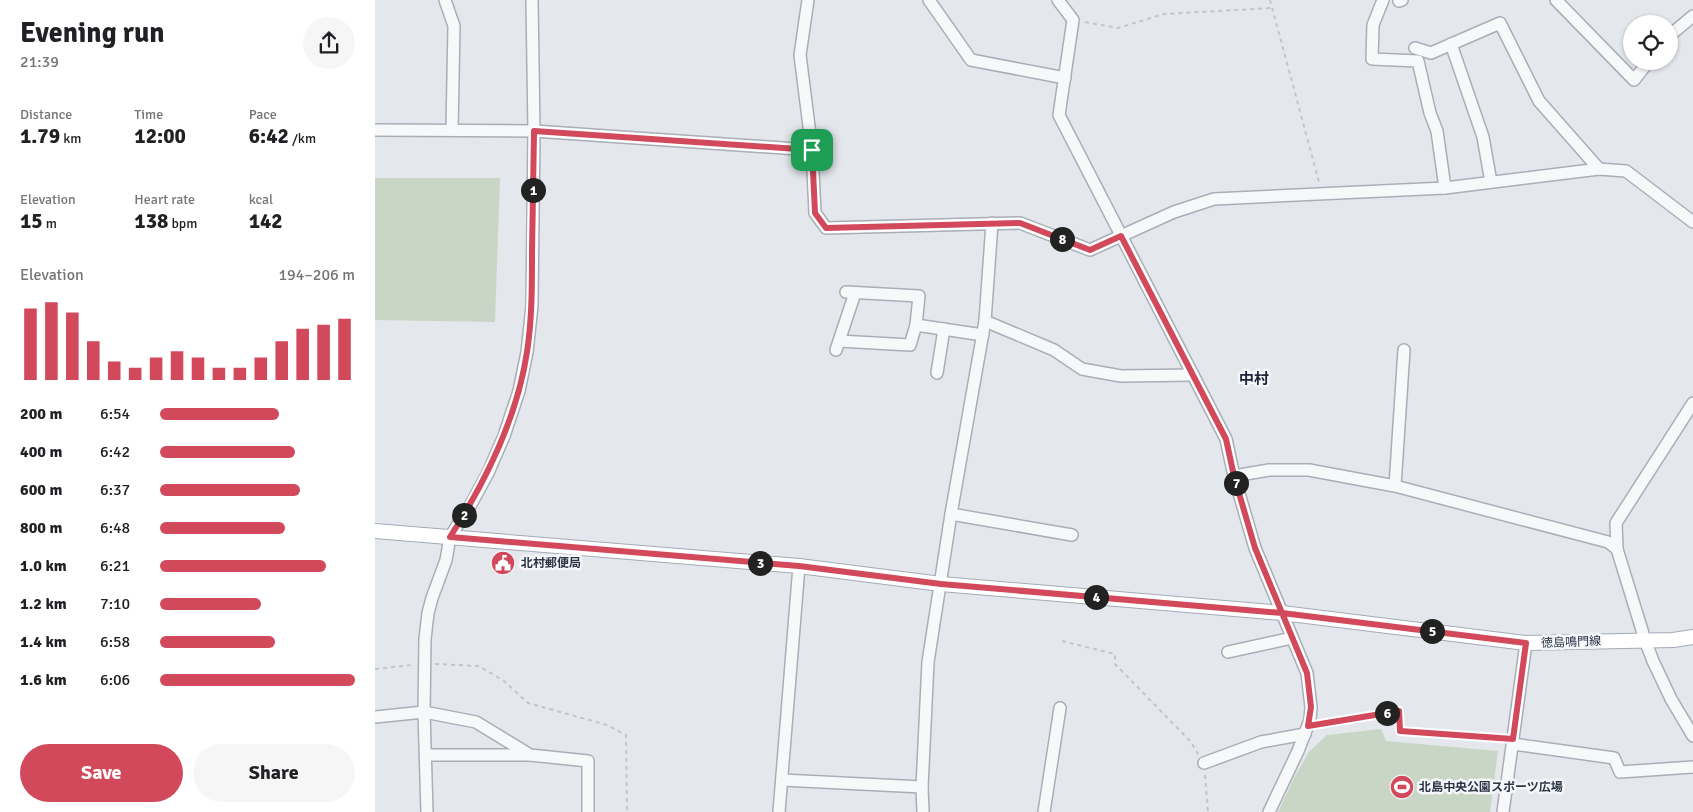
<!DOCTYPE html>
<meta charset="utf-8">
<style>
:root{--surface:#fff;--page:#f6f6f6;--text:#202124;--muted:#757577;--accent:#d1495b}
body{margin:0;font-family:Signika,"Noto Sans JP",sans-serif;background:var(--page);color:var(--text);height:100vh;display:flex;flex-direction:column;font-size:19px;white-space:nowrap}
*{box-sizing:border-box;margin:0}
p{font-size:16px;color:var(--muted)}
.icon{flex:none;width:28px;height:28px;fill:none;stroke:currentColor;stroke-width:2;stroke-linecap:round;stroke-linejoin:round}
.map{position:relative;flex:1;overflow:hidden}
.side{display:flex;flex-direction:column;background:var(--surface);width:375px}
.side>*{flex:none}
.controls{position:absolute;left:1248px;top:15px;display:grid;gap:10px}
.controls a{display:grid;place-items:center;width:55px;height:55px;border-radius:50%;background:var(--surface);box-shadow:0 1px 4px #0004;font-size:25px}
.pin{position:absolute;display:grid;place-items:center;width:42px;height:42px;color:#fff;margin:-21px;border-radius:10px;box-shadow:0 2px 8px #0006}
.km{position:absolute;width:25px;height:25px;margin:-12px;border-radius:50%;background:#222;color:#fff;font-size:14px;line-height:25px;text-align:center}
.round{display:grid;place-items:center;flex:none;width:52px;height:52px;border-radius:26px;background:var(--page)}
.headline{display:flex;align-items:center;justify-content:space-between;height:85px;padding:0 20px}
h1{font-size:28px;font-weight:700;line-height:38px}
.stats{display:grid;grid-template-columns:repeat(3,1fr);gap:8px;height:85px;padding:5px 20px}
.stats div{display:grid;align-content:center}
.stats b{font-size:21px;font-weight:700}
.stats small{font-size:14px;font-weight:400}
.stats p{font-size:14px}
.chart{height:140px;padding:10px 20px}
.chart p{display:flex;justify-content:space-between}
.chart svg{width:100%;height:90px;margin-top:5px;stroke:var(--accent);stroke-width:6}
.primary-button{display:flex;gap:10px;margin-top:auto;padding:10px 20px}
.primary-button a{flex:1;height:58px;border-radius:30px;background:var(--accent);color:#fff;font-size:20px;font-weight:700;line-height:58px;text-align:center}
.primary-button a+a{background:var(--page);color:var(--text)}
ul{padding:0 20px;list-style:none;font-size:16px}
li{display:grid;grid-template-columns:80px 60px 1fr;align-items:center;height:38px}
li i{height:12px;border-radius:6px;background:var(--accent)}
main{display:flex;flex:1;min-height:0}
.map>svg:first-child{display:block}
.green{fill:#c9d6c5}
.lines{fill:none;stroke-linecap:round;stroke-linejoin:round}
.minor-casing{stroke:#a9aeb7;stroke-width:14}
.major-casing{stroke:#a3abb8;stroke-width:16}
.path{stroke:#c2c5cb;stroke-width:2;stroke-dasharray:4 4;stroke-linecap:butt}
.minor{stroke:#f7f8fa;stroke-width:11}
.major{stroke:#fff;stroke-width:14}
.route-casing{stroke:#fff;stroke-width:10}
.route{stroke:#d1495b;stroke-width:6}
.labels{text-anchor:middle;stroke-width:5;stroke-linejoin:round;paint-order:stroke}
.poi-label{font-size:12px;font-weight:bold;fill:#2b3445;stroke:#f4f6f9;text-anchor:start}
.street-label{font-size:12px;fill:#2b3445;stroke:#f4f6f9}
.quarter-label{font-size:15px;font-weight:bold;fill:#1d2536;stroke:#f4f6f9}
</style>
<main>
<section class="side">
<div class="headline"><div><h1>Evening run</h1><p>21:39</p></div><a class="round"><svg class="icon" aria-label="share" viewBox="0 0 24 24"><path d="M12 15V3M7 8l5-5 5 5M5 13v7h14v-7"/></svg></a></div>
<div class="stats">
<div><p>Distance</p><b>1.79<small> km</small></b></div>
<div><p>Time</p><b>12:00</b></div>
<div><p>Pace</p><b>6:42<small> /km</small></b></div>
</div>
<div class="stats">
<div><p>Elevation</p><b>15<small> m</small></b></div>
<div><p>Heart rate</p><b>138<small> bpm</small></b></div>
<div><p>kcal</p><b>142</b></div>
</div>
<div class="chart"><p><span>Elevation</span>194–206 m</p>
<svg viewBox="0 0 160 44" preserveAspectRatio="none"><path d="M5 44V9M15 44V6M25 44V11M35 44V25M45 44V35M55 44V38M65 44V33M75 44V30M85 44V33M95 44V38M105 44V38M115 44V33M125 44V25M135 44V19M145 44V17M155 44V14"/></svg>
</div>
<ul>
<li><b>200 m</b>6:54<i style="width:61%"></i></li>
<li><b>400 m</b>6:42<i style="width:69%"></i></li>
<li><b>600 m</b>6:37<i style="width:72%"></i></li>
<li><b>800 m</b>6:48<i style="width:64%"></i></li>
<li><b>1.0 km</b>6:21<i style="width:85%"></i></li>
<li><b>1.2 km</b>7:10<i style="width:52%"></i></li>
<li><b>1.4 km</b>6:58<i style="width:59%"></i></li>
<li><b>1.6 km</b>6:06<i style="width:100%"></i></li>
</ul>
<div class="primary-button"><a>Save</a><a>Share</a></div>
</section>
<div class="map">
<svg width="1318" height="812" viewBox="0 0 1318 812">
<rect width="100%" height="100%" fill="#e4e7ec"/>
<g class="green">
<polygon points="0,178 125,178 120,322 0,320"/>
<polygon points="1006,729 1011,741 1123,751 1115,812 903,812 920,776 934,752 952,735"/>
</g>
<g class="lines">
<g class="minor-casing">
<g id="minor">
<polyline points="70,0 79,26 77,130"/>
<polyline points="433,0 425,55 437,150 440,213 451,228 645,223 715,250 799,212 839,199 1070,188 1224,169 1251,171 1318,222"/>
<polyline points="554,0 596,60 690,78"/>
<polyline points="683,0 698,20 684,115 851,439 859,476 880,548 932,673 936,707 935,720 923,751 894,812"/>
<polyline points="1008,0 998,25 997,59 1043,61 1055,113 1062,131 1070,188"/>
<polyline points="1181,0 1259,80 1274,61"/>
<polyline points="1024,1 1027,0"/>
<polyline points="1294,36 1318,16"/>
<polyline points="1076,44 1108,137 1116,182"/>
<polyline points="1040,48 1056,53 1125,23 1164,101 1224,169"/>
<polyline points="0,130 159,131 437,150"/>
<polyline points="610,321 679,350 707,369 746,376 818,375"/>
<polyline points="541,325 608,335"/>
<polyline points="464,341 535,345 541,325 544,296 471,292"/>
<polyline points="461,350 480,293"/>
<polyline points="562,373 569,329"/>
<polyline points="1318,403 1241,523 1242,549 1270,640 1278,661 1296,699 1318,736"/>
<polyline points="859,476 894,470 934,470 1020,486 1233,542 1242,549"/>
<polyline points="1020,486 1029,350"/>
<polyline points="576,514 697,535"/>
<polyline points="853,652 917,638"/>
<polyline points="0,717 49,712 101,722 155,755 213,761 213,812"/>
<polyline points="1138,744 1239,758 1245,772 1318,767"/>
<polyline points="51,755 154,755"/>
<polyline points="829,763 886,742 930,734"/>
<polyline points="407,780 547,787"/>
<polyline points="52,812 49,712 50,639 53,613 57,598 71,560 75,537 95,506 113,473 129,436 144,391 152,352 157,306 159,131 157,0"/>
<polyline points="404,812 424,566"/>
<polyline points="548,812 547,787 553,662 576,514 610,321 617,223"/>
<polyline points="669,812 685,708"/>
<polyline points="1128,812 1151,643"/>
</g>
</g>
<g class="major-casing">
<polyline id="major" points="0,531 424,566 566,584 907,613 1151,643 1298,640 1318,637"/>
</g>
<g class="path">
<polyline points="895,0 944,182"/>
<polyline points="710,22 743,28 789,14 897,8"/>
<polyline points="687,641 740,654 740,664 816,742 823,754"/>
<polyline points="60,664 104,666 129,681 153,703 232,725 251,735 252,812"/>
<polyline points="0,669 37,665"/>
<polyline points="945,724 1024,711 1025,731 1127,738"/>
<polyline points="830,775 833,812"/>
</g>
<use href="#minor" class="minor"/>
<use href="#major" class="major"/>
</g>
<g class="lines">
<g class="route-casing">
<path id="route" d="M437 150 159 131C158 172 158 213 157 253 157 286 157 320 152 352 142 419 111 481 75 537L424 566 566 584 907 613 1151 643 1138 739 1025 731 1024 711 933 726 936 707 932 673 880 548 859 476 851 439 746 236 715 250 645 223 451 228 440 213 437 150"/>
</g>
<use href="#route" class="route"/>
</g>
<defs>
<g id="civic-disc" transform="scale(1.25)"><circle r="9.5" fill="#d1495b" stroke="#f4f6f9"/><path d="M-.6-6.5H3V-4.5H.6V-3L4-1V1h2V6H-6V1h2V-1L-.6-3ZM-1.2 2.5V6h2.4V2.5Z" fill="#fff"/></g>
<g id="stadium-disc" transform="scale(1.25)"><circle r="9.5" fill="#d1495b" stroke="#f4f6f9"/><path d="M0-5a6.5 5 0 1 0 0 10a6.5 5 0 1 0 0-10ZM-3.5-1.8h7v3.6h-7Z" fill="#fff"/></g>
</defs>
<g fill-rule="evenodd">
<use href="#civic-disc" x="128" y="563"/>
<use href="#stadium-disc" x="1027" y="787"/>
</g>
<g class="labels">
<g class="poi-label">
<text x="146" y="567">北村郵便局</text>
<text x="1044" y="791">北島中央公園スポーツ広場</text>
</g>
<g class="street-label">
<text transform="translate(1196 642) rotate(-2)" y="4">徳島鳴門線</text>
</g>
<g class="quarter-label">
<text x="879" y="384">中村</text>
</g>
</g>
</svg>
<div class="controls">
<a><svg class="icon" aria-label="locate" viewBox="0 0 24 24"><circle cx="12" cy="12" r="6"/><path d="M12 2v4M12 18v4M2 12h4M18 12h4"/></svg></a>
</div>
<div class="pin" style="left:437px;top:150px;background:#1e9e55"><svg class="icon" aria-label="arrive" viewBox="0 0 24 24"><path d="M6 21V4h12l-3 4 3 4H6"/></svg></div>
<b class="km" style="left:158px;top:190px">1</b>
<b class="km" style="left:89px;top:515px">2</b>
<b class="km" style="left:385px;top:563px">3</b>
<b class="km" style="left:721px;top:597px">4</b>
<b class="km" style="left:1057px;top:631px">5</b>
<b class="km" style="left:1012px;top:713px">6</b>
<b class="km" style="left:861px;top:483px">7</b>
<b class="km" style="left:687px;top:239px">8</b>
</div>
</main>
